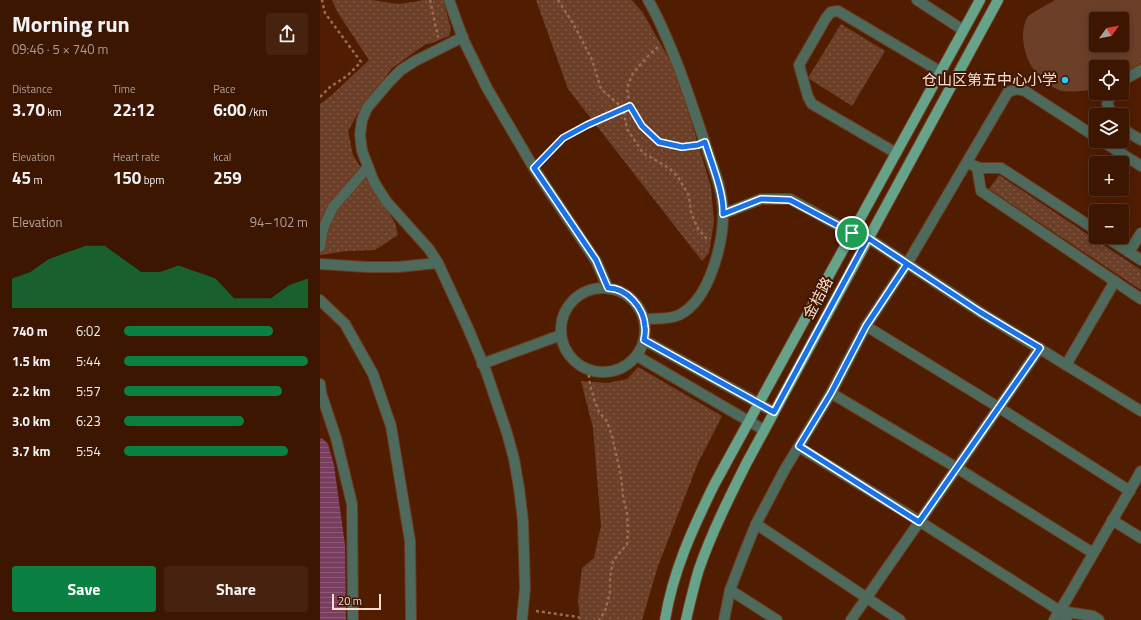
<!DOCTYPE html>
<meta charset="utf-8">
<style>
:root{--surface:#3c1600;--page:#47230f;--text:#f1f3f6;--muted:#ac9f99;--line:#553522;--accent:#0b8043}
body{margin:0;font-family:"Titillium Web","Noto Sans SC",sans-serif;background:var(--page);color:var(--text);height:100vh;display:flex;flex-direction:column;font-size:15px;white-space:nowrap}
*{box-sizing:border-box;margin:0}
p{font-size:13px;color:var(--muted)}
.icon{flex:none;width:22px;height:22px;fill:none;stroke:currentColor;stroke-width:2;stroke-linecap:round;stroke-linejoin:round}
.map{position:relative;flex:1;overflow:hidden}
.details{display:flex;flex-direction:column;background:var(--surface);width:320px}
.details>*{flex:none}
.needle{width:26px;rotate:57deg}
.controls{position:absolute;left:769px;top:12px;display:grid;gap:8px}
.controls a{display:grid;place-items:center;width:40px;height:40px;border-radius:4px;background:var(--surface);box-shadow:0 2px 10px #0003,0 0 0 1px var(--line);font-size:20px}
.scale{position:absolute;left:12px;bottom:10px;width:49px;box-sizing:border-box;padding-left:4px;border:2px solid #ffddce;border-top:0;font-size:11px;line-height:14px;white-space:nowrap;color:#ffddce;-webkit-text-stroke:3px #3f1803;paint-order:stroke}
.pin{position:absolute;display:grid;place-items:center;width:34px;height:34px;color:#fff;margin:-17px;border:2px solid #fff;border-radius:50%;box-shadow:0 1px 4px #0007}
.round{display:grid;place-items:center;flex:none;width:42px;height:42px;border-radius:4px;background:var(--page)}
.headline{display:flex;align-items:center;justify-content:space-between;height:68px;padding:0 12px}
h1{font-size:22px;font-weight:700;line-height:30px}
.metrics{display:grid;grid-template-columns:repeat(3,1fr);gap:6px;height:68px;padding:4px 12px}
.metrics div{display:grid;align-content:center}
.metrics b{font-size:17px;font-weight:700}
.metrics small{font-size:11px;font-weight:400}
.metrics p{font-size:11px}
.chart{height:112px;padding:8px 12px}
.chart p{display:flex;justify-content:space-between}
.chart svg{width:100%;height:72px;margin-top:4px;fill:var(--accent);opacity:.7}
.button{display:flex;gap:8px;margin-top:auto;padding:8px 12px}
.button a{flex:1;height:46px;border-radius:4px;background:var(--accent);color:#fff;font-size:16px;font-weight:700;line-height:46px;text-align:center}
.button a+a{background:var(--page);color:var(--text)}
ul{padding:0 12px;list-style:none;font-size:13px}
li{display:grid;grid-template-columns:64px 48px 1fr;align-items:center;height:30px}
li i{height:10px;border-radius:5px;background:var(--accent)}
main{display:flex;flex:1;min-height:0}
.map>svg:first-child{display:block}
.grass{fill:url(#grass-dots)}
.pitch{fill:#6c3f29;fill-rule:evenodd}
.water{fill:url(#water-rules)}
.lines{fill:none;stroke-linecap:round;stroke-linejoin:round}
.minor-casing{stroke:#6c3c21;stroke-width:12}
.major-casing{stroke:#6c3c21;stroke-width:12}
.path{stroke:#986c55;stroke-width:2.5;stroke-dasharray:3 3;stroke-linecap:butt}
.minor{stroke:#4d6a5d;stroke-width:10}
.major{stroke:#67a38b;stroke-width:10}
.route-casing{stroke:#fff;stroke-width:8}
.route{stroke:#1a73e8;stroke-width:5}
.poi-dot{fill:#24c9fe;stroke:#3f1803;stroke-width:1.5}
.labels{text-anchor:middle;stroke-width:4;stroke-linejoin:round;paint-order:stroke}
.poi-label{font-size:15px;fill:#ffddce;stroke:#3f1803;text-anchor:end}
.street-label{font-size:15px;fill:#ffddce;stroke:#3f1803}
</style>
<main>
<section class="details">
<div class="headline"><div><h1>Morning run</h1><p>09:46 · 5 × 740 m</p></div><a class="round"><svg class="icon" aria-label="share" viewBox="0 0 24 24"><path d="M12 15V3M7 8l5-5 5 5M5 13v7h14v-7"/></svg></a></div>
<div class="metrics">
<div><p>Distance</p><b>3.70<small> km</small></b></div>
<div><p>Time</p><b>22:12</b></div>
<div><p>Pace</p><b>6:00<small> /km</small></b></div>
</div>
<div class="metrics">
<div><p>Elevation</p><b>45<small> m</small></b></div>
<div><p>Heart rate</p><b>150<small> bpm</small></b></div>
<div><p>kcal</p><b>259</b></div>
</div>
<div class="chart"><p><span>Elevation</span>94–102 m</p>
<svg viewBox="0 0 160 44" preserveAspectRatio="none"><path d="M0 44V26L10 22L20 14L30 10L40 6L50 6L60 14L70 22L80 22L90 18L100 22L110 26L120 38L130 38L140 38L150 30L160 26V44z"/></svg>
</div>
<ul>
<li><b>740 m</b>6:02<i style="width:81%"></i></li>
<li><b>1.5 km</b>5:44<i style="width:100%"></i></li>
<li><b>2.2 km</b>5:57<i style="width:86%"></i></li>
<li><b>3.0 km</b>6:23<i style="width:65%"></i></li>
<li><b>3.7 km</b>5:54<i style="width:89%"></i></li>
</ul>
<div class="button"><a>Save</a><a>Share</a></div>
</section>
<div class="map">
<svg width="821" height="620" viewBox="0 0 821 620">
<defs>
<pattern id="grass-dots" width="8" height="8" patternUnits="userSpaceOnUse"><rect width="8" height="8" fill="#6c3f29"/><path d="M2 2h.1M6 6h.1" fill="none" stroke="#825a47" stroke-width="1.8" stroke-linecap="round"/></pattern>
<pattern id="water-rules" width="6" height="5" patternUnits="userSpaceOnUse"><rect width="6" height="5" fill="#793e5f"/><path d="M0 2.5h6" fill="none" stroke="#8d5975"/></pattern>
</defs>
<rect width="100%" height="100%" fill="#501d00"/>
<g class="grass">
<polygon points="12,0 51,0 78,4 100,1 102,0 123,0 131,29 129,36 112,43 106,44 72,68 41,108 28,131 33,155 75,223 78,235 55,250 27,251 0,255 0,104 12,95 49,60 18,13"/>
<polygon points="216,0 312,0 323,13 356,71 391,187 394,221 389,253 382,261 248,89"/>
<polygon points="521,24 565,51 532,106 488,78"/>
<polygon points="679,175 821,270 821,290 669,189"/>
<polygon points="318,367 402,416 378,463 338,566 322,620 260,620 258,600 262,568 274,558 281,526 273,428 261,381 287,383 307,379"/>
</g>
<path class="pitch" d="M735 0H821V63L802 74V67H776V89C766 91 748 93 739 90 717 81 704 60 703 37 703 31 704 23 707 18 710 13 729 4 735 0ZM776 19H802V45H776Z"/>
<polygon class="water" points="2,438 8,444 14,465 25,545 26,620 0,620 0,439"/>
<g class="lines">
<g class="minor-casing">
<g id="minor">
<polyline points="129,0 138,25 144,41 167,88 215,170 276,261 288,288"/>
<polyline points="597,0 643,30"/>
<polyline points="143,37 95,61 81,70 69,82 47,108 42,120 40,135 42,151 54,182 66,201 109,249 118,263 148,328 166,371 187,433 194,459 199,488 203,521 205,588 202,620"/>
<polyline points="802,81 821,70"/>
<polyline points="792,93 787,104 793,115"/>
<polyline points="802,126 809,133 821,140"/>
<polyline points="782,141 821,166"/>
<polyline points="576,153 492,104 488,97 479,65 506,18 511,12 518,11 621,72"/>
<polyline points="652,165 660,168 681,168 776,230"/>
<polyline points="657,167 661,191 821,299"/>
<polyline points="403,214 441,199 470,199 532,233 548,238 660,312 821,411"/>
<polyline points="786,237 821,260"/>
<polyline points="0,247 3,229 13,207 48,167"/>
<polyline points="809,252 821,233"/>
<polyline points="0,264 47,267 78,267 118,263"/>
<circle cx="283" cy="330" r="42"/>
<polyline points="0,300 25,324 53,374 71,426 90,541 91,620"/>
<path d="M324 319C335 318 349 320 359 315 390 300 404 241 403 210 402 186 391 163 384 140 375 114 367 89 357 63 348 41 340 20 328 0"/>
<polyline points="546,326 678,407 810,491"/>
<polyline points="324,340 454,412"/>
<polyline points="317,356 444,430"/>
<polyline points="162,364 241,335"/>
<polyline points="746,365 795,281"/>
<polyline points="0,384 1,393 16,438 32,504 33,620"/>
<polyline points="511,393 637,468 773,553"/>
<polyline points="479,447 599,521 740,611 747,620"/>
<polyline points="792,520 821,538"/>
<polyline points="436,524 580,620"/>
<polyline points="410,590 457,620"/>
<polyline points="740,611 773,616 779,620"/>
<polyline points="404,620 410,590 423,556 436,524 465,469 511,393 546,326 587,264 688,92 697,89 705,91 776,137"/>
<polyline points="531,620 720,348"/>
<polyline points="734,620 747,599 821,471"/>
</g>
</g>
<g class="major-casing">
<g id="major">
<path d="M345 620C353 571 372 530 394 485L660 0"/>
<path d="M366 620C370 603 374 585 379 569 392 532 409 498 426 464L678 0"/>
</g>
</g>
<g class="path">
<polyline points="110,0 118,37"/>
<polyline points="238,0 254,25 272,60 281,89 303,108 307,129 323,153 349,168 358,177 369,196 371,212 378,229 387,239"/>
<polyline points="338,47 329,55 313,73 307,88 310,106 322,126 339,142 361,147 372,146"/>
<polyline points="0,97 10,87 27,76 41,62 5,13 2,0"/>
<polyline points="222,159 243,138 267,125 310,106"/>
<polyline points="268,369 270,385 275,402 279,412 287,421 292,436 301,476 303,496 307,513 308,532 307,544 293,561 290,578 290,592 285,611 279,620"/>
<polyline points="216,611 258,617 262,620"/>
</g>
<use href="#minor" class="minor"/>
<use href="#major" class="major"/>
</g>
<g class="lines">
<g class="route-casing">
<path id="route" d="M532 233 470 200 441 199 403 214C404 192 391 162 385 142L378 145 362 147 339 142 322 126 310 106 267 125 243 138 214 168 276 260 288 288C307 288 324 308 325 327 326 331 325 335 324 340L454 412 548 238 587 264 546 326 511 393 479 446 599 522 720 348 660 312 548 238 532 233"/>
</g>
<use href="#route" class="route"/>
</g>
<circle class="poi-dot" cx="745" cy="80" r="4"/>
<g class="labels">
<g class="poi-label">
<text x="737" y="85">仓山区第五中心小学</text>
</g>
<g class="street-label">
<text transform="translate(498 298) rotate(-62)" y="5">金桔路</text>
</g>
</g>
</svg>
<div class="controls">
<a><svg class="needle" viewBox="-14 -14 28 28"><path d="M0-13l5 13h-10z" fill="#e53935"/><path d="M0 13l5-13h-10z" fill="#ac9f99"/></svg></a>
<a><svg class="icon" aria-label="locate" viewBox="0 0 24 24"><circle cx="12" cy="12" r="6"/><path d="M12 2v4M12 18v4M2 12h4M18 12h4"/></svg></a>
<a><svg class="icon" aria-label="layers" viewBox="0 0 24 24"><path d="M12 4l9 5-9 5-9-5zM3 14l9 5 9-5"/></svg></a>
<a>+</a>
<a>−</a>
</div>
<div class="scale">20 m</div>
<div class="pin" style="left:532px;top:233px;background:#1e9e55"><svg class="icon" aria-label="arrive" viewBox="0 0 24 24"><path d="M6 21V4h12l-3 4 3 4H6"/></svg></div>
</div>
</main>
